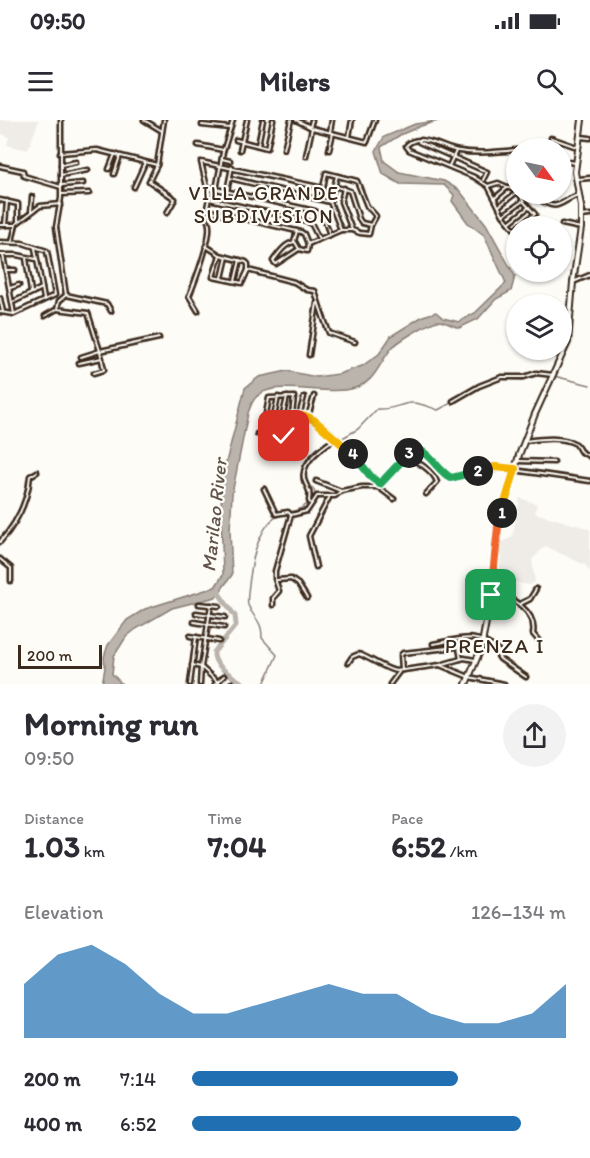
<!DOCTYPE html>
<meta charset="utf-8">
<style>
:root{--surface:#fff;--page:#f2f2f3;--text:#2b2b33;--muted:#7c7c81;--accent:#1f6fb2}
body{margin:0;font-family:Itim,sans-serif;background:var(--page);color:var(--text);height:100vh;display:flex;flex-direction:column;font-size:22px;white-space:nowrap}
*{box-sizing:border-box;margin:0}
p{font-size:20px;color:var(--muted)}
.icon{flex:none;width:33px;height:33px;fill:none;stroke:currentColor;stroke-width:2;stroke-linecap:round;stroke-linejoin:round}
.map{position:relative;height:564px;overflow:hidden}
.drawer{display:flex;flex-direction:column;background:var(--surface);flex:1}
.drawer>*{flex:none}
.needle{width:39px;rotate:123deg}
.tools{position:absolute;left:506px;top:18px;display:grid;gap:12px}
.tools a{display:grid;place-items:center;width:66px;height:66px;border-radius:50%;background:var(--surface);box-shadow:0 2px 4px #0004;font-size:30px}
.scale{position:absolute;left:18px;bottom:15px;width:84px;box-sizing:border-box;padding-left:6px;border:3px solid #3b2a1e;border-top:0;font-size:16px;line-height:21px;white-space:nowrap;color:#3b2a1e;-webkit-text-stroke:4px #fdfcf7;paint-order:stroke}
.pin{position:absolute;display:grid;place-items:center;width:51px;height:51px;color:#fff;margin:-26px;border-radius:12px;box-shadow:0 3px 9px #0006}
.km{position:absolute;width:30px;height:30px;margin:-15px;border-radius:50%;background:#222;color:#fff;font-size:16px;line-height:30px;text-align:center}
.round{display:grid;place-items:center;flex:none;width:63px;height:63px;border-radius:32px;background:var(--page)}
.summary{display:flex;align-items:center;justify-content:space-between;height:102px;padding:0 24px}
h1{font-size:33px;font-weight:700;line-height:45px}
.figures{display:grid;grid-template-columns:repeat(3,1fr);gap:9px;height:102px;padding:6px 24px}
.figures div{display:grid;align-content:center}
.figures b{font-size:30px;font-weight:700}
.figures small{font-size:16px;font-weight:400}
.figures p{font-size:16px}
.chart{height:168px;padding:12px 24px}
.chart p{display:flex;justify-content:space-between}
.chart svg{width:100%;height:108px;margin-top:6px;fill:var(--accent);opacity:.7}
ul{padding:0 24px;list-style:none;font-size:20px}
li{display:grid;grid-template-columns:96px 72px 1fr;align-items:center;height:45px}
li i{height:15px;border-radius:8px;background:var(--accent)}
.status{display:flex;justify-content:space-between;align-items:center;height:42px;padding:0 30px;background:var(--surface);direction:ltr}
.status svg{height:16px;fill:currentColor}
header{display:flex;justify-content:space-between;align-items:center;height:78px;padding:0 24px;background:var(--surface);font-size:27px;font-weight:700}
.map>svg:first-child{display:block}
.built{fill:#efece7}
.water{fill:#bbb4ad;stroke:#887d74;stroke-width:1.5}
.lines{fill:none;stroke-linecap:round;stroke-linejoin:round}
.stream{stroke:#887d74;stroke-width:1.5}
.river{stroke:#bbb4ad;stroke-width:5}
.minor-casing{stroke:#3b2a1e;stroke-width:7}
.secondary-casing{stroke:#3b2a1e;stroke-width:8}
.minor{stroke:#fdfcf7;stroke-width:2}
.secondary{stroke:#fdfcf7;stroke-width:4}
.split-1-casing{stroke:#fff;stroke-width:12}
.split-2-casing{stroke:#fff;stroke-width:12}
.split-3-casing{stroke:#fff;stroke-width:12}
.split-4-casing{stroke:#fff;stroke-width:12}
.split-5-casing{stroke:#fff;stroke-width:12}
.split-1{stroke:#f0652b;stroke-width:8}
.split-2{stroke:#f5b400;stroke-width:8}
.split-3{stroke:#22a559;stroke-width:8}
.split-4{stroke:#22a559;stroke-width:8}
.split-5{stroke:#f5b400;stroke-width:8}
.labels{text-anchor:middle;stroke-width:4.5;stroke-linejoin:round;paint-order:stroke}
.neighbourhood-label{font-size:20px;letter-spacing:1.5px;fill:#3b2a1e;stroke:#fdfcf7}
.water-label{font-size:20px;font-style:italic;fill:#615349;stroke:#fdfcf7}
.quarter-label{font-size:21px;letter-spacing:1.5px;fill:#3b2a1e;stroke:#fdfcf7}
</style>
<div class="status"><b>09:50</b><svg viewBox="0 0 49 12"><path d="M0 12V9h3v3zM5 12V6h3v6zM10 12V3h3v9zM15 12V0h3v12zM26 1h20v11H26zM47 4h2v5h-2z"/></svg></div>
<header><svg class="icon" aria-label="menu" viewBox="0 0 24 24"><path d="M4 6h16M4 12h16M4 18h16"/></svg>Milers<svg class="icon" aria-label="search" viewBox="0 0 24 24"><circle cx="10" cy="10" r="6"/><path d="M15 15l6 6"/></svg></header>
<div class="map">
<svg width="590" height="564" viewBox="0 0 590 564">
<rect width="100%" height="100%" fill="#fdfcf7"/>
<filter id="ink" filterUnits="userSpaceOnUse"><feTurbulence type="fractalNoise" baseFrequency=".0167" numOctaves="2"/><feDisplacementMap in="SourceGraphic" scale="12" xChannelSelector="R" yChannelSelector="G"/><feConvolveMatrix kernelMatrix="1 2 1 2 8 2 1 2 1" color-interpolation-filters="sRGB"/></filter>
<g filter="url(#ink)">
<g class="built">
<polygon points="0,0 39,0 28,30 7,25 9,17 0,13"/>
<polygon points="520,378 537,384 535,393 590,409 590,451 585,445 545,426 532,440 535,462 530,465 495,459 498,424 512,417"/>
</g>
<path class="water" d="M432 0H441L421 6 400 15 381 27 384 41 399 52 444 61 459 70 486 104 515 156 511 171 496 179 478 199 459 208C453 206 444 201 438 201 431 201 395 223 391 229 377 246 376 263 351 269 328 275 278 261 260 274 253 278 251 285 248 293L232 374 230 410 232 455 216 477 172 488 136 509 126 517 114 536 112 554 122 564H102L105 548 104 537 108 525 127 500 145 489 215 467 223 455 221 391 222 358 245 268 259 257 287 251 316 257 339 254 362 246 379 234 391 216 423 196 436 192 443 198 459 202 475 193 506 163 484 115 468 103 452 81 454 75 444 65 400 64 383 54 376 31 384 17 415 4 430 2Z"/>
<g class="lines">
<g class="stream">
<polyline points="554,256 590,265"/>
<polyline points="496,261 503,259 523,260 540,255"/>
<path d="M307 345 327 327 358 309 377 289C390 290 398 285 410 283 420 282 429 287 438 290L491 262"/>
<path d="M264 564 277 535 262 518C262 499 254 500 248 485 246 478 252 444 254 435 256 426 263 409 270 402 284 387 301 399 315 373L313 368 302 364C300 357 300 354 304 349"/>
</g>
<path class="river" d="M219 468 218 472 235 496 236 505 214 532C212 546 234 557 244 564"/>
<g class="minor-casing">
<g id="minor">
<polyline points="61,0 61,78 56,107 66,175"/>
<polyline points="144,0 162,11"/>
<polyline points="164,0 157,45 149,61 175,79 167,93"/>
<polyline points="296,0 312,8 367,22 375,0"/>
<polyline points="202,5 230,8"/>
<polyline points="310,7 312,0"/>
<polyline points="330,12 332,0"/>
<polyline points="349,17 352,0"/>
<polyline points="581,17 590,18"/>
<polyline points="551,18 577,27"/>
<polyline points="236,20 267,28 273,0"/>
<polyline points="419,22 487,52 483,60"/>
<polyline points="198,25 223,30"/>
<polyline points="258,25 263,0"/>
<polyline points="284,29 291,0"/>
<polyline points="240,30 247,0"/>
<polyline points="329,30 333,13"/>
<path d="M516 30C497 32 477 34 459 31 443 29 419 11 406 26L409 30 474 57 488 66 498 63 516 71"/>
<polyline points="60,33 97,30 157,45"/>
<polyline points="306,36 312,8"/>
<polyline points="222,39 230,41"/>
<polyline points="561,41 576,43"/>
<polyline points="61,45 76,42"/>
<polyline points="0,46 23,51 24,56 61,67"/>
<polyline points="449,46 456,31"/>
<polyline points="109,49 115,34"/>
<polyline points="114,54 120,36"/>
<polyline points="61,55 88,50"/>
<polyline points="230,58 330,82 341,110"/>
<polyline points="578,59 590,58"/>
<polyline points="62,65 83,63"/>
<polyline points="334,66 350,71 359,99 362,103 371,105"/>
<polyline points="488,66 503,95 515,110 516,109"/>
<polyline points="134,67 145,43"/>
<polyline points="323,68 201,42 207,67 315,91 323,96 330,115"/>
<polyline points="216,70 223,32 233,0"/>
<polyline points="227,71 232,47"/>
<polyline points="62,74 89,73"/>
<polyline points="321,78 326,53 357,61 367,86 376,96 371,105 369,114 360,113 352,110 341,82 344,68"/>
<polyline points="495,78 508,67"/>
<polyline points="209,79 307,101 312,105 319,119"/>
<path d="M539 79C559 93 560 81 578 75"/>
<polyline points="0,80 18,84 18,102"/>
<polyline points="330,82 337,56"/>
<polyline points="499,86 516,73"/>
<polyline points="207,90 301,112 304,114 308,124"/>
<polyline points="31,92 32,77"/>
<polyline points="503,95 523,81"/>
<polyline points="581,96 590,95"/>
<polyline points="510,102 529,87"/>
<polyline points="562,104 581,108"/>
<polyline points="0,105 15,105"/>
<polyline points="5,105 7,81"/>
<polyline points="519,106 535,94 523,81 520,74"/>
<polyline points="294,121 297,111"/>
<polyline points="0,122 23,123 47,131 55,175 14,194 0,192"/>
<polyline points="12,122 16,104 40,86 61,84"/>
<polyline points="308,124 341,110 351,110"/>
<path d="M206 126 220 135 246 142 248 144V150L294 162 307 170 315 171C319 186 324 199 329 213L355 222"/>
<polyline points="35,128 44,179"/>
<path d="M299 129 295 122C285 123 278 134 273 141L276 144 299 129 307 131 308 124"/>
<polyline points="0,135 17,135 36,139"/>
<polyline points="3,135 14,194"/>
<polyline points="220,135 213,157 242,163 248,150"/>
<polyline points="26,138 31,172"/>
<polyline points="6,150 15,150"/>
<polyline points="222,158 227,137"/>
<polyline points="235,161 240,140"/>
<polyline points="573,162 590,155"/>
<polyline points="10,168 19,165"/>
<polyline points="66,175 59,181 57,189 88,193 100,231 159,218"/>
<polyline points="66,175 107,184 111,191"/>
<polyline points="0,178 3,192"/>
<polyline points="13,182 42,168"/>
<path d="M198 191 189 176C195 162 211 119 209 106 209 103 207 99 205 97L211 69"/>
<polyline points="45,196 57,189"/>
<polyline points="309,235 317,183"/>
<polyline points="81,237 100,231 104,250 94,253"/>
<polyline points="79,243 102,238"/>
<polyline points="453,281 479,266 502,257 524,257 536,253 553,255"/>
<polyline points="299,296 304,277"/>
<polyline points="274,297 278,277"/>
<polyline points="308,297 314,276"/>
<polyline points="282,299 287,277"/>
<polyline points="264,305 287,309"/>
<polyline points="257,314 283,318 290,301"/>
<polyline points="262,314 269,278 294,277 292,295"/>
<path d="M269 315 274 297 290 301 293 296C297 296 303 296 307 297 318 299 354 333 361 342 368 351 371 357 380 364"/>
<polyline points="284,319 291,321 303,296"/>
<path d="M525 321C541 319 561 316 576 324L580 331 590 337"/>
<path d="M406 337C418 341 433 351 437 362L426 374"/>
<polyline points="518,341 554,342"/>
<polyline points="316,361 341,371"/>
<polyline points="378,367 394,379"/>
<polyline points="264,369 276,394 288,392 291,395"/>
<path d="M311 384 309 381C311 369 307 369 304 359 300 342 324 326 335 319"/>
<path d="M0 422C17 403 28 381 30 356L37 352"/>
<polyline points="0,439 11,448 11,461"/>
<polyline points="316,447 309,416 329,378"/>
<polyline points="277,460 291,459 298,464 307,478"/>
<path d="M492 475C512 475 537 492 533 514L539 521"/>
<polyline points="199,484 219,486"/>
<polyline points="520,484 530,479 536,469"/>
<polyline points="211,485 201,547 220,564"/>
<path d="M273 485V478L279 471 275 459V451L291 395 307 391 317 376H335L341 371 362 367H378L414 328C430 332 437 350 451 358L500 348 590 361"/>
<polyline points="196,493 225,497"/>
<polyline points="194,502 224,507"/>
<polyline points="190,516 219,521"/>
<path d="M433 524C462 519 474 511 499 531L498 536 500 539 526 557"/>
<path d="M348 543 352 537 359 534C370 538 387 550 396 551L440 545 464 538 475 540"/>
<polyline points="192,545 201,547 200,564"/>
<polyline points="440,545 469,557 504,564"/>
<polyline points="402,550 401,535 403,533 457,527 459,528 461,539"/>
<polyline points="190,564 196,517"/>
<polyline points="215,564 224,556"/>
<polyline points="230,564 232,563"/>
<polyline points="390,564 399,552"/>
</g>
</g>
<g class="secondary-casing">
<polyline id="secondary" points="466,564 481,529 491,475 498,407 519,335 535,294 568,222 573,162 581,108 581,86 575,52 582,0"/>
</g>
<use href="#minor" class="minor"/>
<use href="#secondary" class="secondary"/>
</g>
</g>
<g class="lines" filter="url(#ink)">
<g class="split-1-casing">
<polyline id="split-1" points="491,475 498,407 502,393"/>
</g>
<g class="split-2-casing">
<polyline id="split-2" points="478,351 495,347 515,349 502,393"/>
</g>
<g class="split-3-casing">
<path id="split-3" d="M409 333 414 328C430 332 437 350 451 358L478 351"/>
</g>
<g class="split-4-casing">
<polyline id="split-4" points="353,334 372,358 380,364 409,333"/>
</g>
<g class="split-5-casing">
<polyline id="split-5" points="284,316 293,296 308,297 314,300 353,334"/>
</g>
<use href="#split-1" class="split-1"/>
<use href="#split-2" class="split-2"/>
<use href="#split-3" class="split-3"/>
<use href="#split-4" class="split-4"/>
<use href="#split-5" class="split-5"/>
</g>
<g class="labels">
<g class="neighbourhood-label">
<text x="264" y="80">VILLA GRANDE<tspan x="264" dy="23">SUBDIVISION</tspan></text>
</g>
<g class="water-label">
<text transform="translate(214 395) rotate(-84)" y="7">Marilao River</text>
</g>
<g class="quarter-label">
<text x="495" y="533">PRENZA I</text>
</g>
</g>
</svg>
<div class="tools">
<a><svg class="needle" viewBox="-14 -14 28 28"><path d="M0-13l5 13h-10z" fill="#e53935"/><path d="M0 13l5-13h-10z" fill="#7c7c81"/></svg></a>
<a><svg class="icon" aria-label="locate" viewBox="0 0 24 24"><circle cx="12" cy="12" r="6"/><path d="M12 2v4M12 18v4M2 12h4M18 12h4"/></svg></a>
<a><svg class="icon" aria-label="layers" viewBox="0 0 24 24"><path d="M12 4l9 5-9 5-9-5zM3 14l9 5 9-5"/></svg></a>
</div>
<div class="scale">200 m</div>
<div class="pin" style="left:491px;top:475px;background:#1e9e55"><svg class="icon" aria-label="arrive" viewBox="0 0 24 24"><path d="M6 21V4h12l-3 4 3 4H6"/></svg></div>
<div class="pin" style="left:284px;top:316px;background:#d93025"><svg class="icon" aria-label="check" viewBox="0 0 24 24"><path d="M5 12l5 5 9-10"/></svg></div>
<b class="km" style="left:502px;top:393px">1</b>
<b class="km" style="left:478px;top:351px">2</b>
<b class="km" style="left:409px;top:333px">3</b>
<b class="km" style="left:353px;top:334px">4</b>
</div>
<section class="drawer">
<div class="summary"><div><h1>Morning run</h1><p>09:50</p></div><a class="round"><svg class="icon" aria-label="share" viewBox="0 0 24 24"><path d="M12 15V3M7 8l5-5 5 5M5 13v7h14v-7"/></svg></a></div>
<div class="figures">
<div><p>Distance</p><b>1.03<small> km</small></b></div>
<div><p>Time</p><b>7:04</b></div>
<div><p>Pace</p><b>6:52<small> /km</small></b></div>
</div>
<div class="chart"><p><span>Elevation</span>126–134 m</p>
<svg viewBox="0 0 160 44" preserveAspectRatio="none"><path d="M0 44V22L10 10L20 6L30 14L40 26L50 34L60 34L70 30L80 26L90 22L100 26L110 26L120 34L130 38L140 38L150 34L160 22V44z"/></svg>
</div>
<ul>
<li><b>200 m</b>7:14<i style="width:71%"></i></li>
<li><b>400 m</b>6:52<i style="width:88%"></i></li>
</ul>
</section>
